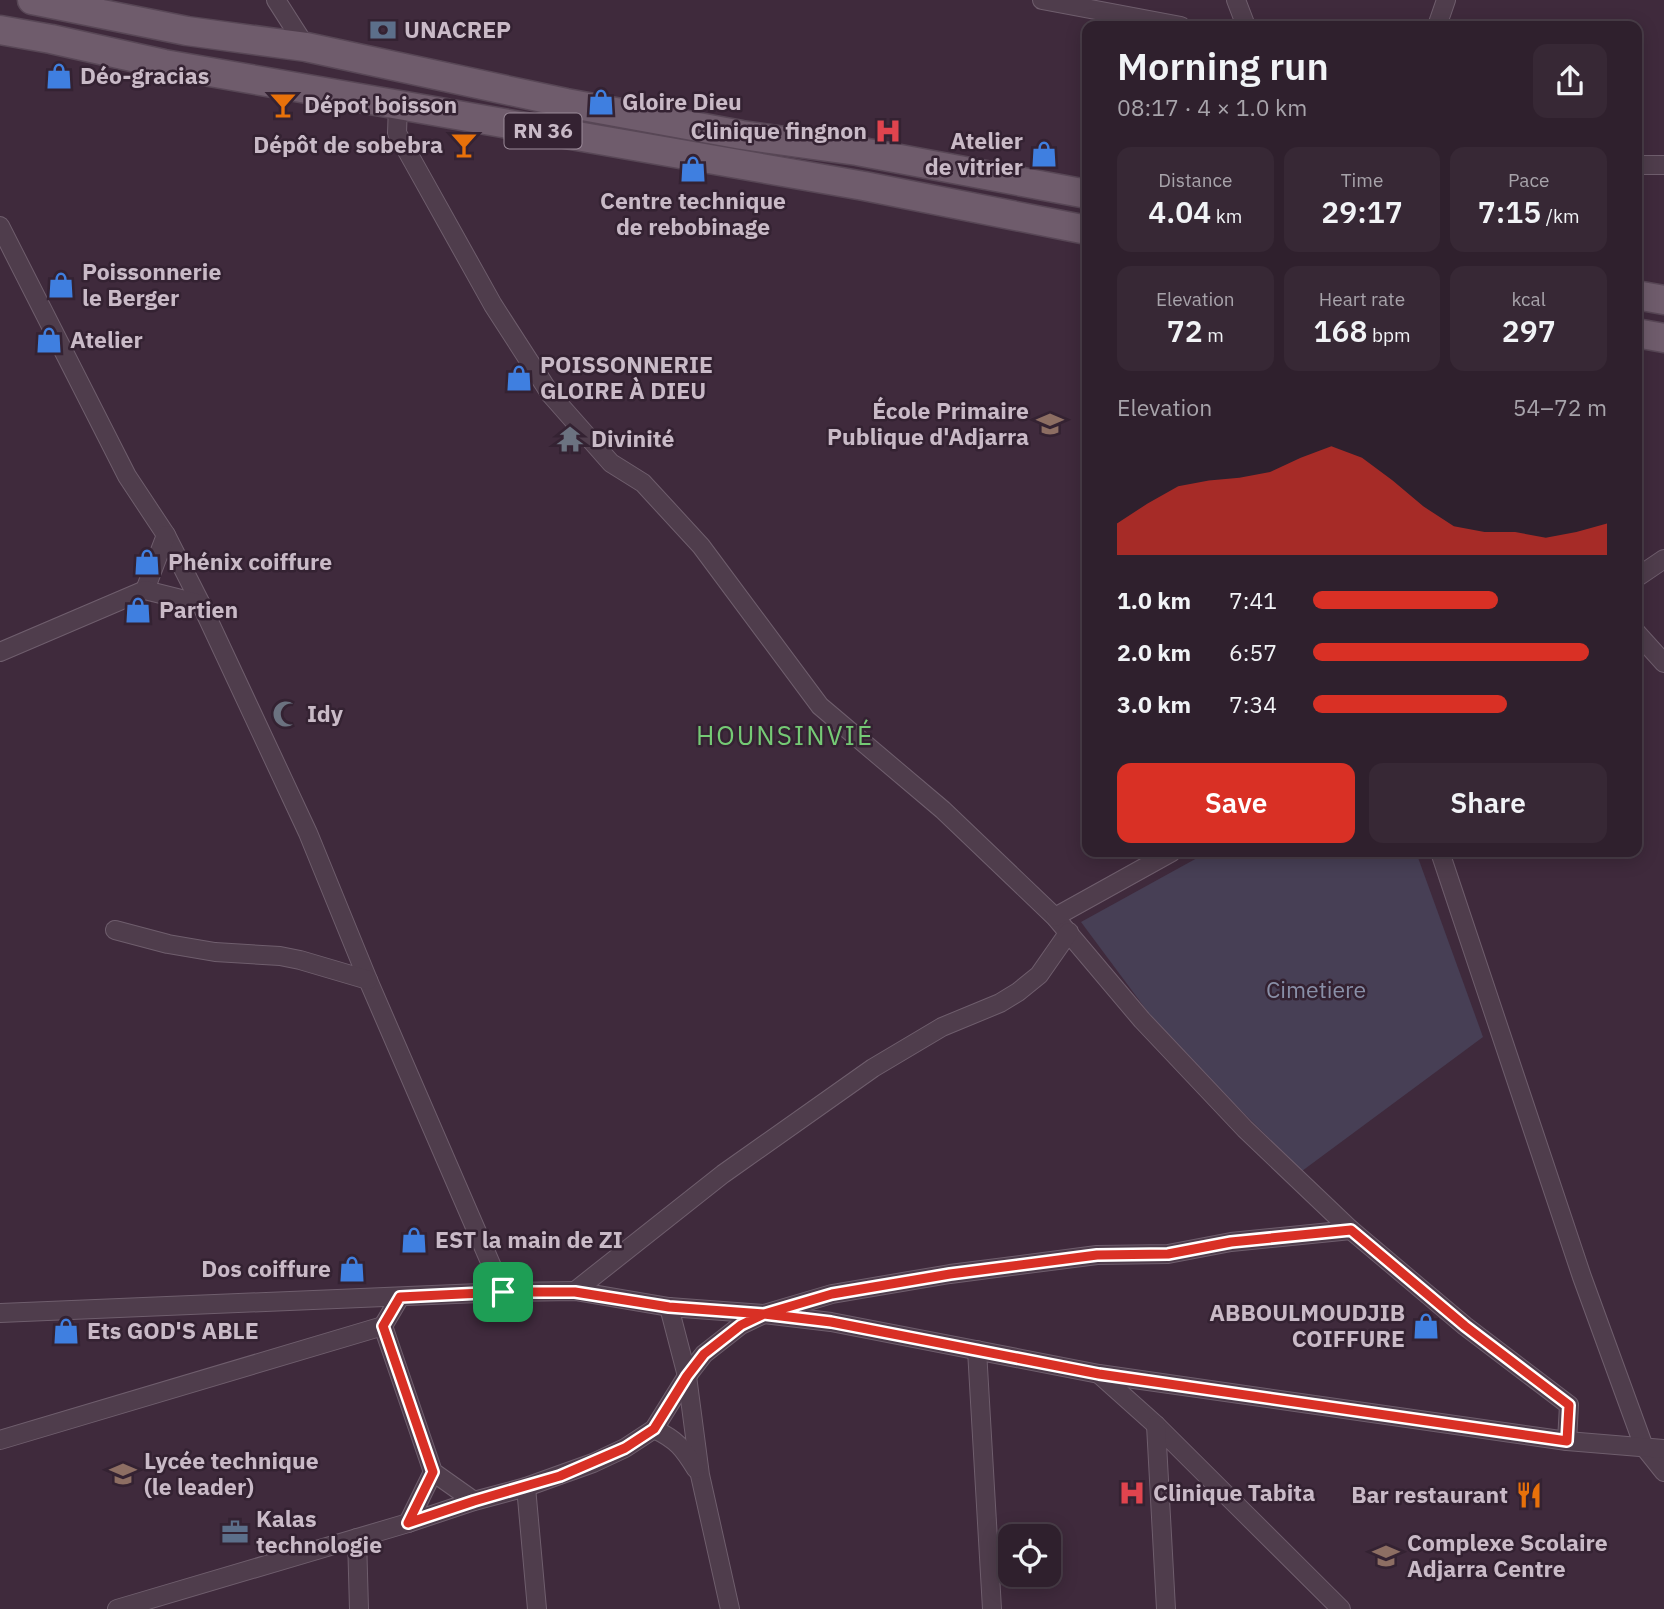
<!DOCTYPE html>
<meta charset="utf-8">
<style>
:root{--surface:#2f202d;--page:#372835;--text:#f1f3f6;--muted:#a7a3aa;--line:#4a3e49;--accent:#d93025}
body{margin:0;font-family:"IBM Plex Sans",sans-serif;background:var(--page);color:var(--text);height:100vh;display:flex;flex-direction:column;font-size:26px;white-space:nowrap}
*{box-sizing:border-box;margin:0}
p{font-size:23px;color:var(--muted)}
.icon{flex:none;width:38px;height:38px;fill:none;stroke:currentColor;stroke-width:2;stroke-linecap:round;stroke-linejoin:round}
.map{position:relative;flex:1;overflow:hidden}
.drawer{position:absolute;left:1082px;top:21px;width:560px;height:836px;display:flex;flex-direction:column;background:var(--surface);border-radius:14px;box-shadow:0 4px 18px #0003,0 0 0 2px var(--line)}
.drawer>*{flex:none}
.buttons{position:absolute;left:998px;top:1524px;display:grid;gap:14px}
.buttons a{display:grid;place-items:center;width:63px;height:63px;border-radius:14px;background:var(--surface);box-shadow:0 4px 18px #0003,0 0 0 2px var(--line);font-size:35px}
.pin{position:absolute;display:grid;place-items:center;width:60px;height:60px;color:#fff;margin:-30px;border-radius:14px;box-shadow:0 4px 10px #0006}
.round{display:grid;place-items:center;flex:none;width:74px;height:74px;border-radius:14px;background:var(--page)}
.headline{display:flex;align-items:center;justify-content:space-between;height:119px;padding:0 35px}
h1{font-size:38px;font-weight:600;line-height:52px}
.metrics{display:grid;grid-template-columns:repeat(3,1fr);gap:10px;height:119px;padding:7px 35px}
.metrics div{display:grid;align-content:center;border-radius:14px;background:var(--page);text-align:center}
.metrics b{font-size:30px;font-weight:600}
.metrics small{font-size:19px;font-weight:400}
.metrics p{font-size:19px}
.chart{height:196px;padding:14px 35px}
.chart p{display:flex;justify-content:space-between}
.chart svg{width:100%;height:126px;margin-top:7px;fill:var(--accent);opacity:.7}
.cta{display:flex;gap:14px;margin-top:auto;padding:14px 35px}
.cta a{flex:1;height:80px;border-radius:14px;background:var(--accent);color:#fff;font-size:28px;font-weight:600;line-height:80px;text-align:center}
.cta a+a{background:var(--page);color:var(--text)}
ul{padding:0 35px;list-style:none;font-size:23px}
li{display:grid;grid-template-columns:112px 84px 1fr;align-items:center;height:52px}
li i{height:18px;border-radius:9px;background:var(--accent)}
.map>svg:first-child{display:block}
.green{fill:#473f55}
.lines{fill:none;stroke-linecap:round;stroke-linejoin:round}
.street-casing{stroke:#6f5e6d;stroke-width:20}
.primary-casing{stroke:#584756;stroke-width:31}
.street{stroke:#4f3d4c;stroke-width:18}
.primary{stroke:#6f5c6c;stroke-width:28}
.route-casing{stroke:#fff;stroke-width:14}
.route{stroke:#d93025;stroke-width:9}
.labels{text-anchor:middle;stroke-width:5;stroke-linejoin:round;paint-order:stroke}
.shield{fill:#342232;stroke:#9c8c9a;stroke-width:2}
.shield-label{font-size:21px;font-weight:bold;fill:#c9bac7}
.poi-label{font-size:23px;font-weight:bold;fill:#c9bac7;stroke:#342232;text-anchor:start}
.park-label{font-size:23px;fill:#898fa7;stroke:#342232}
.quarter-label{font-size:26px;letter-spacing:2px;fill:#75ca75;stroke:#342232}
</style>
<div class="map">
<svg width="1664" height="1609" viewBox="0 0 1664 1609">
<rect width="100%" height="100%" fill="#3f2a3c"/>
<polygon class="green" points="1208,852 1416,852 1483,1037 1302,1171 1165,1035 1081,922"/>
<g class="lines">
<g class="street-casing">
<g id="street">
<polyline points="276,0 306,47"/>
<polyline points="1042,0 1181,26"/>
<polyline points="1236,0 1246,26"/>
<polyline points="1437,26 1446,0"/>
<polyline points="398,105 397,133 493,305 551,395 611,463 643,483 701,546 820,706 943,810 1055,917 1142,1020 1245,1129 1351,1230 1465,1326 1569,1405 1567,1441"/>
<polyline points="1636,165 1664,165"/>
<polyline points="0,226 127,476 166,535 201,604 308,833 368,980 503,1292"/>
<polyline points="1636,578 1664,559"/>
<polyline points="145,590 166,535"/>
<polyline points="1636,632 1664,663"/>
<polyline points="0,652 145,590 201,604"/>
<polyline points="1440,852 1582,1277 1644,1447 1664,1472"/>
<polyline points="1055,917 1172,852"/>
<polyline points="115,930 168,944 215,952 280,956 300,960 368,980"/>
<polyline points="575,1291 723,1174 873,1068 942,1027 1000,1003 1018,992 1039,975 1069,932"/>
<polyline points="400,1297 383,1326 433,1472 474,1501"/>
<polyline points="669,1307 687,1376 700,1475 730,1609"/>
<polyline points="0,1313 503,1292 575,1291 669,1307 764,1314 831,1322 1099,1374 1567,1441 1664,1449"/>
<polyline points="977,1350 992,1609"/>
<polyline points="1099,1374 1156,1425 1341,1609"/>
<polyline points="1156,1425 1166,1609"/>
<path d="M654 1429C677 1440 683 1448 696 1469"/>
<polyline points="0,1440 383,1326"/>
<polyline points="526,1487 537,1609"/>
<polyline points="408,1523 433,1472"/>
<polyline points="357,1538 359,1609"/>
<polyline points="117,1609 408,1523 474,1501 526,1487 593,1463 625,1448 654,1429 687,1376 704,1354 741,1325 764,1314 832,1294 950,1274 1097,1255 1168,1254 1231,1242 1351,1230"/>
</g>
</g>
<g class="primary-casing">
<g id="primary">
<polyline points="32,0 187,31 306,47 566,103 742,135 857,151 1087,194"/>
<polyline points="0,30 51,39 164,64 864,186 1087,230"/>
<polyline points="1636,295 1664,300"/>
<polyline points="1636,333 1664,338"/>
</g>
</g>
<use href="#street" class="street"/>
<use href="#primary" class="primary"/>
</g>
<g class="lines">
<g class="route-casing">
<polyline id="route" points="503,1292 400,1297 383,1326 433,1472 408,1523 474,1501 560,1476 625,1448 654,1429 687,1376 704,1354 741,1325 764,1314 831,1322 1099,1374 1567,1441 1569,1405 1465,1326 1351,1230 1231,1242 1168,1254 1097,1255 950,1274 832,1294 764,1314 669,1307 575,1292 503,1292"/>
</g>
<use href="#route" class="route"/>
</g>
<defs>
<g id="bank-bare" transform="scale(2.1)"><path d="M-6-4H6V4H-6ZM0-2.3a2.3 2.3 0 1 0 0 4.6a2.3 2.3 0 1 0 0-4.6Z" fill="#5c6f8a" stroke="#342232" stroke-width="2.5" paint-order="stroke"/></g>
<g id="shop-bare" transform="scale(2.1)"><path d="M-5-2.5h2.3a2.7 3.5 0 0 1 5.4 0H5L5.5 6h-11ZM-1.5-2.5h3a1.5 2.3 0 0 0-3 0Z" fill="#3f7fe0" stroke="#342232" stroke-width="2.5" paint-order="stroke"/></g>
<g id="bar-bare" transform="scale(2.1)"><path d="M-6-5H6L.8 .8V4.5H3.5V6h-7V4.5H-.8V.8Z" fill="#e8710a" stroke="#342232" stroke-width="2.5" paint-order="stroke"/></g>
<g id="hospital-bare" transform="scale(2.1)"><path d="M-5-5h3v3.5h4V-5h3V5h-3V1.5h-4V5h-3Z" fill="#e0444e" stroke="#342232" stroke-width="2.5" paint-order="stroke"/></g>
<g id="school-bare" transform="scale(2.1)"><path d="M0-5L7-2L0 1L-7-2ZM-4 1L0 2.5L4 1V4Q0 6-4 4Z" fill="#8d6e63" stroke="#342232" stroke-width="2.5" paint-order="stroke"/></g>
<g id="temple-bare" transform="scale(2.1)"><path d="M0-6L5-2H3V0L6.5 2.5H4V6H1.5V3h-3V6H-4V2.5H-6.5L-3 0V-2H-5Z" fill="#6b7280" stroke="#342232" stroke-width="2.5" paint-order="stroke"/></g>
<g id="mosque-bare" transform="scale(2.1)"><path d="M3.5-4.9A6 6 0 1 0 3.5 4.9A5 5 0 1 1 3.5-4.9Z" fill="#6b7280" stroke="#342232" stroke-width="2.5" paint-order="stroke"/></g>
<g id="restaurant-bare" transform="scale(2.1)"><path d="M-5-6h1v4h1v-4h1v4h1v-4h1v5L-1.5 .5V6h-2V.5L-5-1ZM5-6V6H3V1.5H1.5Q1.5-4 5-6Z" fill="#e8710a" stroke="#342232" stroke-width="2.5" paint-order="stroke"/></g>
<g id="office-bare" transform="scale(2.1)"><path d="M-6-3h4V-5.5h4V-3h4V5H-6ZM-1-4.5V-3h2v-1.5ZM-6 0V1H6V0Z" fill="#5c6f8a" stroke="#342232" stroke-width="2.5" paint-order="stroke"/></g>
</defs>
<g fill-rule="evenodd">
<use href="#bank-bare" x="383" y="30"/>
<use href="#shop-bare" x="59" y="76"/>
<use href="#shop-bare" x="601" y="102"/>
<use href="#bar-bare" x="283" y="105"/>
<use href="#hospital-bare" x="888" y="131"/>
<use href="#bar-bare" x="464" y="145"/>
<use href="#shop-bare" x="1044" y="154"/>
<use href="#shop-bare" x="693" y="169"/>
<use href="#shop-bare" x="61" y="285"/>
<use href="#shop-bare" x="49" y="340"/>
<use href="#shop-bare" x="519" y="378"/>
<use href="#school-bare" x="1050" y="424"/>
<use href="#temple-bare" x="570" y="439"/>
<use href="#shop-bare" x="147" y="562"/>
<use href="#shop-bare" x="138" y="610"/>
<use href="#mosque-bare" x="286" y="714"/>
<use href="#shop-bare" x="414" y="1240"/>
<use href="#shop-bare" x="352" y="1269"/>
<use href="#shop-bare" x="1426" y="1326"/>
<use href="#shop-bare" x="66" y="1331"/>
<use href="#school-bare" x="123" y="1474"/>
<use href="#hospital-bare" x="1132" y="1493"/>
<use href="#restaurant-bare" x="1529" y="1495"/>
<use href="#office-bare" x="235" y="1532"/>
<use href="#school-bare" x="1386" y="1556"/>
</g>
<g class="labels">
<rect class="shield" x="504.5" y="113.5" width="77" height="35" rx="5"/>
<g class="shield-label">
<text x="543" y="138">RN 36</text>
</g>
<g class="poi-label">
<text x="404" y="38">UNACREP</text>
<text x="80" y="84">Déo-gracias</text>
<text x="622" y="110">Gloire Dieu</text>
<text x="304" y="113">Dépot boisson</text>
<text x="867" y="139" text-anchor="end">Clinique fingnon</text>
<text x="1023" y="149" text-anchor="end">Atelier<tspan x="1023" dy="26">de vitrier</tspan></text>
<text x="443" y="153" text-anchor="end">Dépôt de sobebra</text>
<text x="693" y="209" text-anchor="middle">Centre technique<tspan x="693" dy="26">de rebobinage</tspan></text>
<text x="82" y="280">Poissonnerie<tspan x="82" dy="26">le Berger</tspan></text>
<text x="70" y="348">Atelier</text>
<text x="540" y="373">POISSONNERIE<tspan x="540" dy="26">GLOIRE À DIEU</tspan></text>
<text x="1029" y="419" text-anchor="end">École Primaire<tspan x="1029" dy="26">Publique d'Adjarra</tspan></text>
<text x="591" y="447">Divinité</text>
<text x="168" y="570">Phénix coiffure</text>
<text x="159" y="618">Partien</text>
<text x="307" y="722">Idy</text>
<text x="435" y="1248">EST la main de ZI</text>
<text x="331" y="1277" text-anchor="end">Dos coiffure</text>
<text x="1405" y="1321" text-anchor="end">ABBOULMOUDJIB<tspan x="1405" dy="26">COIFFURE</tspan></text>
<text x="87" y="1339">Ets GOD'S ABLE</text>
<text x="144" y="1469">Lycée technique<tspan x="144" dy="26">(le leader)</tspan></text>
<text x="1153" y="1501">Clinique Tabita</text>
<text x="1508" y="1503" text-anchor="end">Bar restaurant</text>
<text x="256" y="1527">Kalas<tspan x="256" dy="26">technologie</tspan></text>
<text x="1407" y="1551">Complexe Scolaire<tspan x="1407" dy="26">Adjarra Centre</tspan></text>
</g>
<g class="park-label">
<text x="1316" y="998">Cimetiere</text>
</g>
<g class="quarter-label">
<text x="785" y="745">HOUNSINVIÉ</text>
</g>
</g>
</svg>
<div class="buttons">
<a><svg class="icon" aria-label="locate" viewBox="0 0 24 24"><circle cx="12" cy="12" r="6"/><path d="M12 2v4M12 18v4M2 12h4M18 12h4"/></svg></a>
</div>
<div class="pin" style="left:503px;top:1292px;background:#1e9e55"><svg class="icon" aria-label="arrive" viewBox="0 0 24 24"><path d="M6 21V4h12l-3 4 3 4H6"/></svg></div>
<section class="drawer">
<div class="headline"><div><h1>Morning run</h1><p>08:17 · 4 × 1.0 km</p></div><a class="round"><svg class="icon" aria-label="share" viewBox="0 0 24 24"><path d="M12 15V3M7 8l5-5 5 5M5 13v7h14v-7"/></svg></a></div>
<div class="metrics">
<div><p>Distance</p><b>4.04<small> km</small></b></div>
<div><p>Time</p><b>29:17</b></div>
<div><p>Pace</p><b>7:15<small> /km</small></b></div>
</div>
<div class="metrics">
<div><p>Elevation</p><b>72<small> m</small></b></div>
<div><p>Heart rate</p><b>168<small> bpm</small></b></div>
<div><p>kcal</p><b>297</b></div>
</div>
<div class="chart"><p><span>Elevation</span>54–72 m</p>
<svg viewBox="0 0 160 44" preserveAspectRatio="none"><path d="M0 44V33L10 26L20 20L30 18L40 17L50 15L60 10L70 6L80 10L90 18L100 27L110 34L120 36L130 36L140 38L150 36L160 33V44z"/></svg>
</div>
<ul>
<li><b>1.0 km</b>7:41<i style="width:63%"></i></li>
<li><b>2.0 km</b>6:57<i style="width:94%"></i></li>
<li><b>3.0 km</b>7:34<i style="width:66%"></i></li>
</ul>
<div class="cta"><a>Save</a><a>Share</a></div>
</section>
</div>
